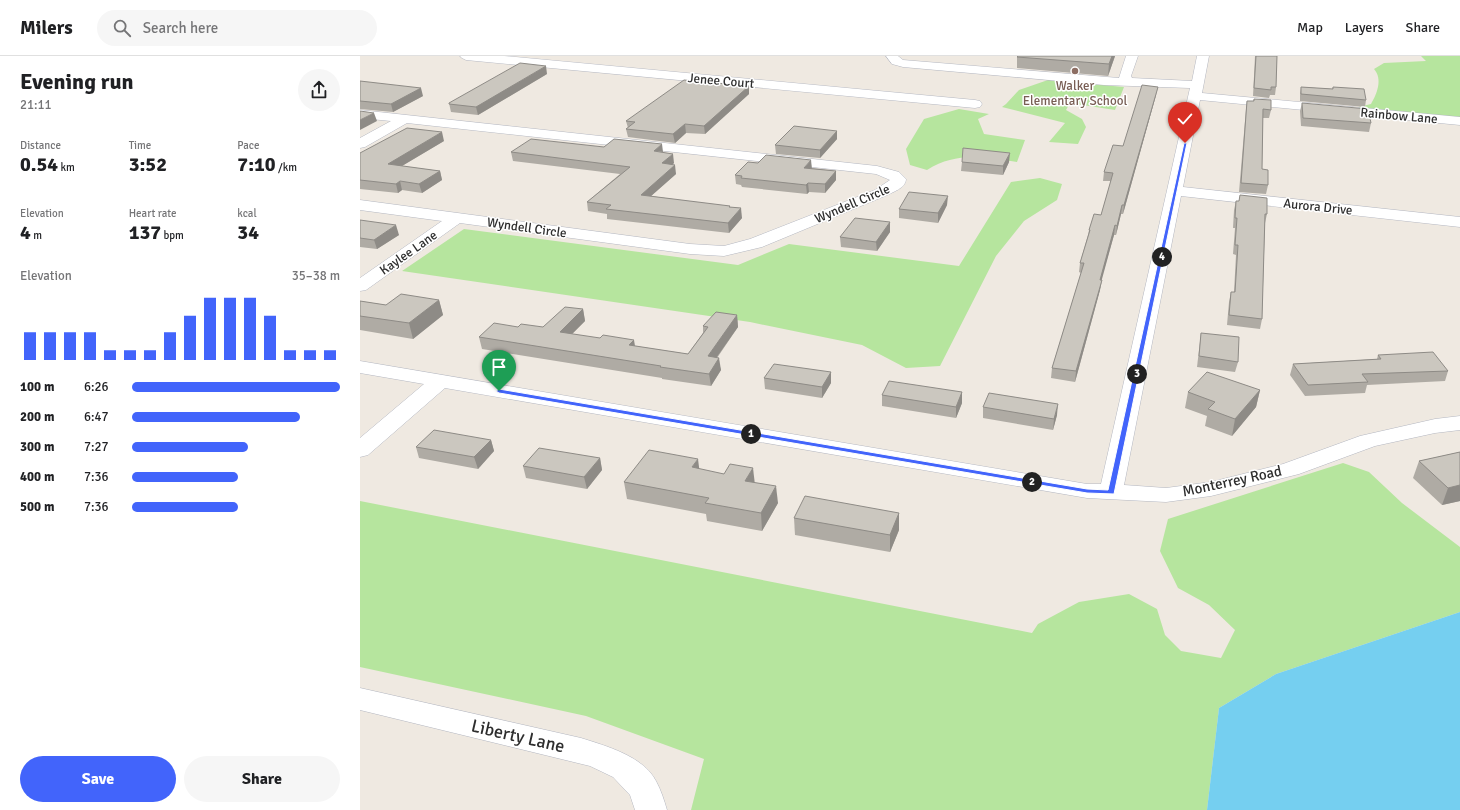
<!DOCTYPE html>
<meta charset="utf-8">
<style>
:root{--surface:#fff;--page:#f6f6f6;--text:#202124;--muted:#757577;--line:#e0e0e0;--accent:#4264fb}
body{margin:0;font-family:Signika,sans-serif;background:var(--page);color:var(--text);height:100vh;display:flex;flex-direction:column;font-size:15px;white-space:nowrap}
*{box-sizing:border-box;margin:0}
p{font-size:13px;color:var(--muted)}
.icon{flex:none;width:22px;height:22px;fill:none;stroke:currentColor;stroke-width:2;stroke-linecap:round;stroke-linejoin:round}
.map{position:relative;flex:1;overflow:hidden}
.panel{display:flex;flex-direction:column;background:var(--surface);width:360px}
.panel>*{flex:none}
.pin{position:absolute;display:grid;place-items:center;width:34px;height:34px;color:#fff;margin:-41px -17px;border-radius:50% 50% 50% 0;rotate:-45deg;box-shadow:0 0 4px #0007}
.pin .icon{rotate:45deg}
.km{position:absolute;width:20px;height:20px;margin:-10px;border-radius:50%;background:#222;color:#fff;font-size:11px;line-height:20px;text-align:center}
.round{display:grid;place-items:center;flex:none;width:42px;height:42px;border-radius:21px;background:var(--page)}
.overview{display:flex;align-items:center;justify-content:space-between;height:68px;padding:0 20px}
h1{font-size:22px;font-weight:800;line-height:30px}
.metrics{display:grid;grid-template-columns:repeat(3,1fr);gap:6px;height:68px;padding:4px 20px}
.metrics div{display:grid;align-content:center}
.metrics b{font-size:20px;font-weight:800}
.metrics small{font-size:11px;font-weight:400}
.metrics p{font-size:11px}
.chart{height:112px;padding:8px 20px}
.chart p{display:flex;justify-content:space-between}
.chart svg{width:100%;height:72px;margin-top:4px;stroke:var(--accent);stroke-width:6}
.cta{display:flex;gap:8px;margin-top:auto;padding:8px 20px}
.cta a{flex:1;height:46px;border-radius:24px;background:var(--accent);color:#fff;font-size:16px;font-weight:800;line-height:46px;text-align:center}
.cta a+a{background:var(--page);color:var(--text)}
ul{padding:0 20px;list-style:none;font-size:13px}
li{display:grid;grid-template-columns:64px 48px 1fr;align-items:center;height:30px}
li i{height:10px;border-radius:5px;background:var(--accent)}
header{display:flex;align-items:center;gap:24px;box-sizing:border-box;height:56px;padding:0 20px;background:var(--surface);border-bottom:1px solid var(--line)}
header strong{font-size:19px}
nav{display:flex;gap:22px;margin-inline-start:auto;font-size:14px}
.search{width:280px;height:36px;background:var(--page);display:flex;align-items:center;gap:10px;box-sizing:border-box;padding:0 14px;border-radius:22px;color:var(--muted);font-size:15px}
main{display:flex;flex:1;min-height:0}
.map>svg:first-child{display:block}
.green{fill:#b6e59e}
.water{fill:#75cff0}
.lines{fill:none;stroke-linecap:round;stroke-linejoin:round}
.minor-casing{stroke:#b4b7c1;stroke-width:1}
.minor{fill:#fff;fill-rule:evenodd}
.wall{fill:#afaba4}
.shaded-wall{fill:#8e8b86}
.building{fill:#cbc7bf;stroke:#8e8b86}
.route{fill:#4264fb;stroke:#fff}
.education-dot{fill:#8d6e63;stroke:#fff;stroke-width:1.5}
.labels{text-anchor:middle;stroke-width:3;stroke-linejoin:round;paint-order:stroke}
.far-street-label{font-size:13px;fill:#2e2e2e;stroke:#fff}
.far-education-label{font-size:13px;fill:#785e54;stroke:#fff}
.street-label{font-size:15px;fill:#2e2e2e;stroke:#fff}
.near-street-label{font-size:18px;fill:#2e2e2e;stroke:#fff}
</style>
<header>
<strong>Milers</strong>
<div class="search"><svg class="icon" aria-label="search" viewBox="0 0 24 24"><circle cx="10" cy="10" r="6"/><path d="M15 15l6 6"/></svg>Search here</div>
<nav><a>Map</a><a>Layers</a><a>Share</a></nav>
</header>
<main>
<section class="panel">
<div class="overview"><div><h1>Evening run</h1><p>21:11</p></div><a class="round"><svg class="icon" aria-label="share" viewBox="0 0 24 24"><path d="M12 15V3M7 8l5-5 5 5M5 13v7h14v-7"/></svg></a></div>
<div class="metrics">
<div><p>Distance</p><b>0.54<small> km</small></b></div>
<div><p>Time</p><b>3:52</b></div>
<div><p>Pace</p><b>7:10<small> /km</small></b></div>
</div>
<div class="metrics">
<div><p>Elevation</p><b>4<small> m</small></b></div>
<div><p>Heart rate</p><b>137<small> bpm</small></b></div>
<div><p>kcal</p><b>34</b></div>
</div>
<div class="chart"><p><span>Elevation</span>35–38 m</p>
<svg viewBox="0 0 160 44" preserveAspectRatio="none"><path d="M5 44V27M15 44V27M25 44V27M35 44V27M45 44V38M55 44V38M65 44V38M75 44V27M85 44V17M95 44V6M105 44V6M115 44V6M125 44V17M135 44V38M145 44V38M155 44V38"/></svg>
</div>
<ul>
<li><b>100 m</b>6:26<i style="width:100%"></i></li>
<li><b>200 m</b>6:47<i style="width:81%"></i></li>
<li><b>300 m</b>7:27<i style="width:56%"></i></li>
<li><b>400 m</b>7:36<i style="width:51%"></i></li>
<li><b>500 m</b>7:36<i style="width:51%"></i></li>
</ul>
<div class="cta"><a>Save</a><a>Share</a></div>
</section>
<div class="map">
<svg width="1100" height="754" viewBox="0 0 1100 754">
<rect width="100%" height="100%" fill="#efe9e1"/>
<g class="green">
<path d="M1061 0H1100V63L990 53 1011 48C1017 38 1023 23 1014 13L1024 7 1066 5Z"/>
<polygon points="688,24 764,31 755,54 710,47 706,54 722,63 726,71 718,88 689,86 705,67 642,51 646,48 659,34"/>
<path d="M599 53 629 58 618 63 624 78 665 84 657 106C623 102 598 95 567 114L550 109 546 93 564 63Z"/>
<polygon points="680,122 702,128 697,144 664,165 636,200 580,310 546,312 502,289 390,266 42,215 104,173 378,209 429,188 599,210 651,126"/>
<polygon points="983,407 1009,416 1042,447 1100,491 1100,556 916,618 859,652 847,754 331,754 344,703 226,660 0,611 0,445 672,577 678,568 719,546 769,538 797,553 805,579 821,595 861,602 875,574 849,549 818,532 800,495 808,463"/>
</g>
<polygon class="water" points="1100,556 1100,754 847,754 859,652 916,618"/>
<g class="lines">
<g class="minor-casing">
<g id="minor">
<polygon points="100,0 144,0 615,44 620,45 622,48 620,51 615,52 106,4 102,2"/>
<polygon points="526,0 538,0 543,4 759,22 766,0 778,0 771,20 772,22 832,25 837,0 849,0 842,37 1100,61 1100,69 840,44 823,131 1100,161 1100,171 821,140 764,429 806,432 851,426 923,408 1000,380 1075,363 1100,360 1100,374 1075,377 1015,390 939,418 851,440 806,446 727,442 85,332 8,399 0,401 0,382 64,328 0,317 0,305 727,428 741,428 830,32 744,29 543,11 532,8"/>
<path d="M0 54 517 110 539 116 546 123C546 132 533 136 525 140L402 191 364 200 330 198 100 167 6 234 0 235V222L82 165 0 154V144L330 188 364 190 390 183 515 134 530 124 516 118 47 67 5 91 0 92V82L31 65 0 62Z"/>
<path d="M0 632 221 682C246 690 283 700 296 725 301 734 304 744 307 754H275L270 739 253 721 230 710 0 654Z"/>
</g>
</g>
<use href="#minor" class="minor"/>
</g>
<g class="wall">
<polygon points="755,0 748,20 657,12 657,1"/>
<polygon points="895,0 917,0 916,31 915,39 910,39 909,42 893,40"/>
<polygon points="187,18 118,59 91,56 89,47"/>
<polygon points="0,25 63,40 33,56 0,53"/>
<polygon points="389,30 389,38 345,78 326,77 315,87 268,81 266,73 268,72 266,65"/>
<polygon points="941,31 972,33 973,31 1006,44 1005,51 940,45 940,37"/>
<polygon points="796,39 763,158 761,158 756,179 754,179 741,224 740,234 715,326 691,322 692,312 721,217 719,216 720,207 728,179 729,174 741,159 751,125 743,125 744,116 763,90"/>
<polygon points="894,43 911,54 909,62 903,62 902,113 908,129 906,138 879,136 886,53 887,45 893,45"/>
<polygon points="942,47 1011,67 1009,76 941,70 940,55"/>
<polygon points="477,75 477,83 460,102 416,98 415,89"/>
<polygon points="84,85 42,110 80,115 82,124 62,137 42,134 38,137 0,133 0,97"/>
<polygon points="244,91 303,96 314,107 312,109 316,118 291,140 371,151 382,162 369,177 247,163 247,158 228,155 227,146 260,118 153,105 151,96"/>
<polygon points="602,106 649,106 643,119 601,115"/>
<polygon points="452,112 476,115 476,124 465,137 449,136 447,138 382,131 381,129 376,128 375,119"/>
<polygon points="880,139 907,158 905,167 902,263 900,273 867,269 869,246 871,236 874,236 876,199 873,198 875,172 873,172 874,154 876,145 879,145"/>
<polygon points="587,149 578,167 539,162 539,153"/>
<polygon points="0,164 39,179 17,193 0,191"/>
<polygon points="530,166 530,176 517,195 481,191 480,181"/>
<polygon points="79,244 83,259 53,283 0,274 0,245 26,249"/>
<polygon points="223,253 225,265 212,278 275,290 328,298 343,277 343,270 377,259 378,271 357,302 361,314 351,330 302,323 302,322 122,293 119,281 158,271 183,271"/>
<polygon points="841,277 878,306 875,316 837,311"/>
<polygon points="1018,299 1088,315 1085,325 1007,329 1005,337 945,340 930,319 933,308 1017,303"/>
<polygon points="471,316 471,327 462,342 405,333 404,322"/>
<polygon points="900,334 896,351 872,380 845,370 847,360 825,352 828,336"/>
<polygon points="602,336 602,347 596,362 522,350 522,339"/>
<polygon points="623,351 697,359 693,374 623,362"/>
<polygon points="131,384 134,395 118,413 59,402 56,391"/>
<polygon points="1100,396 1100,445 1082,449 1053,422 1059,405"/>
<polygon points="240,402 242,414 227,433 166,422 163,410"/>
<polygon points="339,413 395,427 418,447 402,475 347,465 346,458 267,443 264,426"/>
<polygon points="539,457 539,474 530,496 435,479 434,462"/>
</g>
<g class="shaded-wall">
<polygon points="752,0 755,0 748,20 749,8"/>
<polygon points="186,10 187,18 118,59 116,51"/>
<polygon points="389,30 389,38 345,78 344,70"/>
<polygon points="798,31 796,39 763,158 764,149"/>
<polygon points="61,32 63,40 33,56 31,48"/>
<polygon points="14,57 17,65 0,74 0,64"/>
<polygon points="325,68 326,77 315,87 313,78"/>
<polygon points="477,75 477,83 460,102 460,94"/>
<polygon points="82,76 84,85 30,117 28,108"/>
<polygon points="302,88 303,96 294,95"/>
<polygon points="650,97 649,106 643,119 643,110"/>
<polygon points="313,98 314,107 304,116 302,107"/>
<polygon points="451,104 452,113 444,112"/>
<polygon points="315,109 316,118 282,148 281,139"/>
<polygon points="80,115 82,124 62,137 59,128"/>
<polygon points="476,115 476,124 465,137 465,128"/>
<polygon points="40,125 42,134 38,137 36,128"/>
<polygon points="448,127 449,136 447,138 446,129"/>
<polygon points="588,140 587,149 578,167 578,157"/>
<polygon points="762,149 761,158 756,179 757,170"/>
<polygon points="381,152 382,162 369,177 368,167"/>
<polygon points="530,166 530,176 517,195 516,186"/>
<polygon points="36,169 39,179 17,193 14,184"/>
<polygon points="755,169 754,179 739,234 740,224"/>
<polygon points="742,224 740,234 715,326 716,315"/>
<polygon points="79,244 83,259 53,283 49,267"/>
<polygon points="223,253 225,265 202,288 200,276"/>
<polygon points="377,259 378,271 349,312 348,300"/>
<polygon points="274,284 276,296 269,289"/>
<polygon points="359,302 361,314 351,330 349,318"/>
<polygon points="471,316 471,327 462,342 462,331"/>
<polygon points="900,334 896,351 872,380 875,363"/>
<polygon points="602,336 602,347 596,362 596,351"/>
<polygon points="698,348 697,359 693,374 694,363"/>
<polygon points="131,384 134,395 118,413 114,401"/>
<polygon points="240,402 242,414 227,433 224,421"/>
<polygon points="338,403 340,419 332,411"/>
<polygon points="393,412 395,429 385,425"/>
<polygon points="1100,429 1100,445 1082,449 1088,432"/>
<polygon points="416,430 418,447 402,475 401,457"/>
<polygon points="539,457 539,474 530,496 530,479"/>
</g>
<g class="building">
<polygon points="658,0 752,0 749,8 657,1"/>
<polygon points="896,0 917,0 916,31 911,31 911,34 894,32"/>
<polygon points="160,7 186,10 116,51 89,48 89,47"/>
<polygon points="324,24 389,30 344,70 325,68 313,78 266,73 275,66 266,65"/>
<polygon points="0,25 61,32 31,48 0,45"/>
<polygon points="782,29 798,31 764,149 762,149 757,170 755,169 740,224 742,224 716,315 692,312 724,207 720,207 730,174 729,174 734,158 741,159 753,117 744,116 753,89 763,90"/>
<polygon points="941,31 973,33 973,31 1004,33 1006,44 941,38"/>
<polygon points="894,43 911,44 911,54 903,53 902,113 908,114 908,129 881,127 887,45 894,45"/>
<polygon points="942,47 1008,53 1011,67 943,62"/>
<polygon points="0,55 14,57 0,64"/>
<polygon points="434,70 477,75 460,94 415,89"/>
<polygon points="47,72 82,76 28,108 80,115 59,128 40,125 36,128 0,124 0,97"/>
<polygon points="171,83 244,91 254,83 302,88 294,95 313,98 302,107 315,109 281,139 370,150 369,151 381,152 368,167 246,153 251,149 227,146 270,111 151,96"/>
<polygon points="603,92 650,97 643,110 602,106"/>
<polygon points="406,99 451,104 444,112 476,115 465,128 448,127 446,129 381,122 382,120 375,119 388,106 398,107"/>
<polygon points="549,136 588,140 578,157 539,153"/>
<polygon points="880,139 907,142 907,158 905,158 902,263 869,259 871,236 875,236 878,189 875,189 877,162 875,162 876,145 879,145"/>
<polygon points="495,162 530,166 516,186 480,181"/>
<polygon points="0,164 36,169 14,184 0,182"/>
<polygon points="41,238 79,244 49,267 0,260 0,245 26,249"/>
<polygon points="205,251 223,253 200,276 240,282 243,279 274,284 269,289 328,298 348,271 343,270 356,256 377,259 348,300 359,302 349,318 300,311 301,310 119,281 134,267 158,271 161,268 183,271"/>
<polygon points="841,277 879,281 878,306 839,300"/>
<polygon points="1073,296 1088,315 1002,318 1008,326 948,329 933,308 1021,303 1018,299"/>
<polygon points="414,308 471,316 462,331 404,322"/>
<polygon points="847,316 900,334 875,363 848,353 855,346 828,336"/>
<polygon points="529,325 602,336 596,351 522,339"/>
<polygon points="629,337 698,348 694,363 623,351"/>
<polygon points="74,374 131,384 114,401 56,391"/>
<polygon points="179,392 240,402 224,421 163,410"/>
<polygon points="289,394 338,403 332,411 364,418 370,408 393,412 385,425 416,430 401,457 345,447 349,442 264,426"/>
<polygon points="1100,396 1100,429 1088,432 1059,405"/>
<polygon points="445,440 539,457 530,479 434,462"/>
</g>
<polygon class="route" points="824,87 827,87 754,438 727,437 139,337 136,335 139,333 727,433 748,434"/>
<circle class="education-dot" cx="715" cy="15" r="4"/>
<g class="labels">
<g class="far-street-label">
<text transform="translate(361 24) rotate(5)" y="5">Jenee Court</text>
<text transform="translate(1039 59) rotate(5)" y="5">Rainbow Lane</text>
<text transform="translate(492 147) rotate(-23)" y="5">Wyndell Circle</text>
<text transform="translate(958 150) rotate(6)" y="5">Aurora Drive</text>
<text transform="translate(167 171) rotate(8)" y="5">Wyndell Circle</text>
<text transform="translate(48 196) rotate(-35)" y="5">Kaylee Lane</text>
</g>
<g class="far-education-label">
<text x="715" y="34">Walker<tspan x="715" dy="15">Elementary School</tspan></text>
</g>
<g class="street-label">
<text transform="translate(872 425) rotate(-12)" y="5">Monterrey Road</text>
</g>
<g class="near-street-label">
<text transform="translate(158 680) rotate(13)" y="6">Liberty Lane</text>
</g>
</g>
</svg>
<div class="pin" style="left:139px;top:335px;background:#1e9e55"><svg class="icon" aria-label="arrive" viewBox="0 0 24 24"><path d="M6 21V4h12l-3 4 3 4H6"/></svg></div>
<div class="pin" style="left:825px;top:87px;background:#d93025"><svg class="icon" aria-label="check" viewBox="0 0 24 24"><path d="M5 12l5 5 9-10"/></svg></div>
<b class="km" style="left:391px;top:378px">1</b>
<b class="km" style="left:672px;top:426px">2</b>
<b class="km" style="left:777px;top:318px">3</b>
<b class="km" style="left:802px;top:201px">4</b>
</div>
</main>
